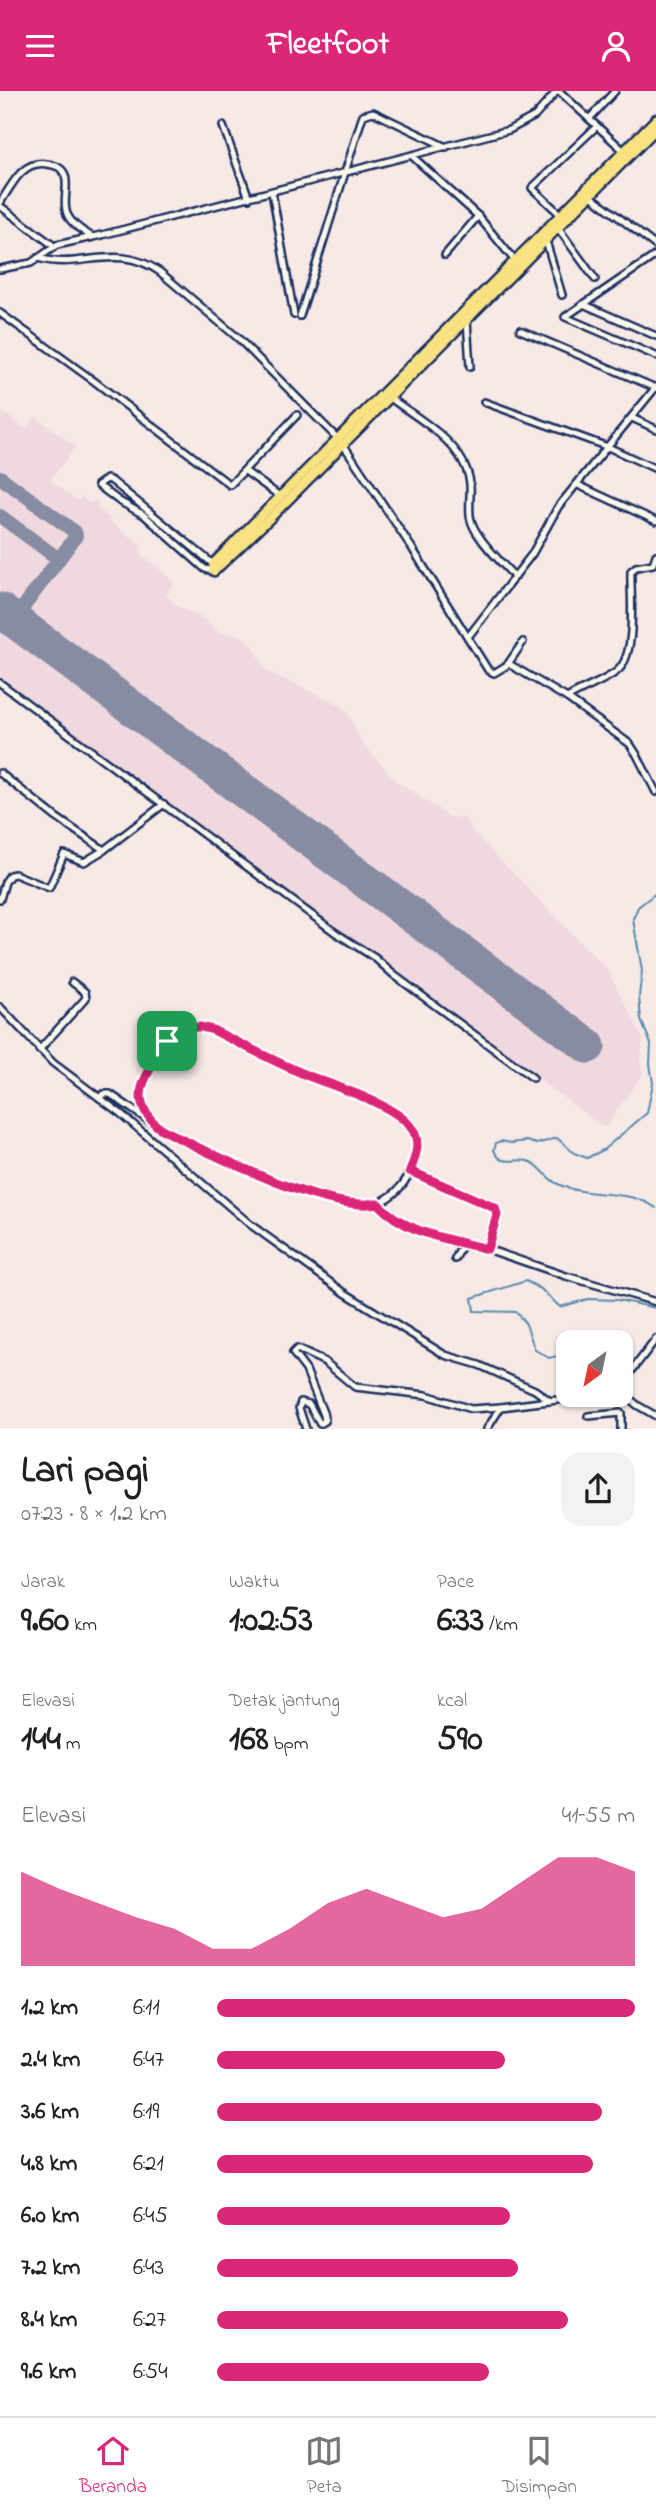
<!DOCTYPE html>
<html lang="id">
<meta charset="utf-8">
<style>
:root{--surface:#fff;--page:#f2f2f2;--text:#202124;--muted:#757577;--line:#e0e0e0;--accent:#db2777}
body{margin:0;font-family:"Indie Flower",sans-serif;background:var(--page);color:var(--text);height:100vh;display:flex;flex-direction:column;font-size:26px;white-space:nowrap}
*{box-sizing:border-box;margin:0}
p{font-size:23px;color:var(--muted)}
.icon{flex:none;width:38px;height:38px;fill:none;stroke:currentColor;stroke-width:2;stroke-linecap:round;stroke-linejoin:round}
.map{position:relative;height:1338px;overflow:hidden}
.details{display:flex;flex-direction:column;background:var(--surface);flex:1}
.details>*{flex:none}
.needle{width:46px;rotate:213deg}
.fabs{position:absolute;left:556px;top:1239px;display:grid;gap:14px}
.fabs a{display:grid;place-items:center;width:77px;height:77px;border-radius:14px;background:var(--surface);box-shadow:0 2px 5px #0004;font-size:35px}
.pin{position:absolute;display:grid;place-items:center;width:60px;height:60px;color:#fff;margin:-30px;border-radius:14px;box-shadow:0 4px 10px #0006}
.round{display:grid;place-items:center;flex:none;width:74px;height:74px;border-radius:21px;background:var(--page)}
.summary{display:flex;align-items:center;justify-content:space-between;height:119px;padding:0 21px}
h1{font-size:38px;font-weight:700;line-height:52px}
.figures{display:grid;grid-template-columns:repeat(3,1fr);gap:10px;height:119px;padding:7px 21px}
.figures div{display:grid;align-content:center}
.figures b{font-size:35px;font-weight:700}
.figures small{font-size:19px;font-weight:400}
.figures p{font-size:19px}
.chart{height:196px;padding:14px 21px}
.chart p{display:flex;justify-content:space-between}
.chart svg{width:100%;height:126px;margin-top:7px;fill:var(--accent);opacity:.7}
ul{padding:0 21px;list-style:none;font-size:23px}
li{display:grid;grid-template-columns:112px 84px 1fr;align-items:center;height:52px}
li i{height:18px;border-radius:9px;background:var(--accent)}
header{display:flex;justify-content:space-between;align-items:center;height:91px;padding:0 21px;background:var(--accent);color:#fff;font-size:32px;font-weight:700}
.menu{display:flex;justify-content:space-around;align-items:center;height:98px;border-top:2px solid var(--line);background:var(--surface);font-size:19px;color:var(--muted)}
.menu a{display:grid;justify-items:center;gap:4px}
.menu .selected{color:var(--accent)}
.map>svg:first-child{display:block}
.built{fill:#efd8df}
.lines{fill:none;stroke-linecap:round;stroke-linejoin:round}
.stream{stroke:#588bad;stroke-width:2}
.taxiway{stroke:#888ca2;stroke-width:14}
.runway{stroke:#888ca2;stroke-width:35}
.minor-casing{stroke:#1b2f5e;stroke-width:10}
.highway-casing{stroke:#1b2f5e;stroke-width:13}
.minor{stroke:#fbf7ec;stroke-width:5}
.highway{stroke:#f8e281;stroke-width:8}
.route-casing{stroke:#fff;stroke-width:14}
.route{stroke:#db2777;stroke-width:9}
</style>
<header><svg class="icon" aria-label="menu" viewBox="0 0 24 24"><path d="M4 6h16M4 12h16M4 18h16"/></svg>Fleetfoot<svg class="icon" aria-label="person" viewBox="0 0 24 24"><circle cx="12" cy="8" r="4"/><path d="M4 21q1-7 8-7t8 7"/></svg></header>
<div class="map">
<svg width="656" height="1338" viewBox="0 0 656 1338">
<rect width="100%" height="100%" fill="#f6e9e6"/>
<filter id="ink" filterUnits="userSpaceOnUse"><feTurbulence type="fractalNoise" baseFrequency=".0143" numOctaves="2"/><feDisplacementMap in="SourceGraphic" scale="14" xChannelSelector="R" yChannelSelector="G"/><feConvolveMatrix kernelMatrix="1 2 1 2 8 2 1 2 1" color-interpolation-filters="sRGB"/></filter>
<g filter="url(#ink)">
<polygon class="built" points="0,319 26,338 36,326 75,356 50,389 78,410 81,406 90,413 94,409 99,413 97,417 110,427 109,430 142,455 139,461 175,491 166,504 180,517 204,528 221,542 241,544 252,555 266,580 338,613 348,621 363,653 396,690 450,726 464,727 469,732 472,740 609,881 643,948 640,971 643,982 605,1037 0,589"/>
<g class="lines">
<g class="stream">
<path d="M656 802 638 816 633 828 642 880 639 905 641 929 651 953 650 973 653 992 647 1022 603 1059 587 1067 574 1062 557 1047 537 1053 527 1050 511 1052 501 1050 496 1052 494 1059C502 1078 517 1065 531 1071 542 1076 546 1087 556 1092 588 1109 627 1096 656 1117"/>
<polyline points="569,1262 549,1267 535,1259 526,1233 516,1221 474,1220 472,1207 526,1190 541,1198 560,1216 588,1208 618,1209 656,1217"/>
</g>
<g class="taxiway">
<polyline points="0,386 75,441 76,445 56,472 56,466 0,425"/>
<polyline points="22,518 21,529 27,539"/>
<polyline points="2,520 13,522 22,518 56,472"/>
</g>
<polyline class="runway" points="0,519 588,955"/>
<g class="minor-casing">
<g id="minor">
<polyline points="559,0 624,60"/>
<polyline points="589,28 615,0"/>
<polyline points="223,35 249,107"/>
<polyline points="412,65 478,125 515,170"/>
<polyline points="272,101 294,224"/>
<polyline points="591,105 656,155"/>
<path d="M0 112C12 94 22 69 47 73 55 74 62 76 65 84 69 96 62 111 67 123 71 133 82 140 91 145"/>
<polyline points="0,115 54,155"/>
<polyline points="561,124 532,97 597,35"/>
<polyline points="558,137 595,188"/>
<polyline points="546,150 562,204"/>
<polyline points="445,164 478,125"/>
<polyline points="656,164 565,226 656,265"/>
<path d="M38 167C81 180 116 150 160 181L238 247 343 353 412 457 488 579 494 582 509 573 567 607 630 653 637 664 656 701"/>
<polyline points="0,178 31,172 57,154 102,144 509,39 535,25 557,0"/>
<polyline points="583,213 656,245"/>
<polyline points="0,222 94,290 230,394 297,324"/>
<polyline points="300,225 363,24 373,21 446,56"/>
<polyline points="467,229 470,276"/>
<polyline points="520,239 656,297"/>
<path d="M389 306C414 325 448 343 463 371 475 394 468 402 470 424 471 443 502 472 515 486"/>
<polyline points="484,311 608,356 656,378"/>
<polyline points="632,327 656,338"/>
<polyline points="245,380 281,406"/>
<polyline points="578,394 656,430"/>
<polyline points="213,473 112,390 107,388 98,394 119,410 144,424 205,478 214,480"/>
<polyline points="468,546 532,463 558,416 656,296"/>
<polyline points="508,573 523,551"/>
<polyline points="0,592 336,842 375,867 394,884 533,987"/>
<path d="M567 607C583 597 601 592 616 581 638 565 630 504 631 480L636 476 653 473 656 464"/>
<polyline points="0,682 57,727 104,759 84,771 64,763 49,797 15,783 10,784 5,791 0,808"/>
<polyline points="104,759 164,713"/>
<polyline points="0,916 53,972 120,1022 251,1134 345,1202 445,1264 479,1274 535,1299 550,1310"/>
<polyline points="39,959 86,907 85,901 72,891"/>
<path d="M100 1007 103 1003H110C128 1015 145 1028 163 1039 201 1062 326 1116 367 1114 388 1112 403 1097 411 1079 417 1064 421 1047 409 1034 386 1009 335 996 304 983 273 970 243 954 213 939 180 929 168 946 153 972 147 983 140 995 141 1008 142 1017 149 1025 153 1032"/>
<polyline points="410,1080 495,1117 497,1124 487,1158 566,1185 656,1211"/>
<path d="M377 1112C403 1138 432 1145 467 1153"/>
<polyline points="455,1168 461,1157 467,1153 487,1158"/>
<polyline points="621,1294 656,1248"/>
<polyline points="621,1300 637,1314 656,1325"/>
<polyline points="588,1325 621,1322 621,1338"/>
<polyline points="306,1338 299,1317 301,1311 309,1313 320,1333 325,1330 324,1324 306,1279 293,1262 297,1258 325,1271 355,1296 426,1304 471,1318 501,1316"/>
<polyline points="487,1338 501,1316 597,1304"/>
</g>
</g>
<g class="highway-casing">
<g id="highway">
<polyline points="214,480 213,473 656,28"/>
<polyline points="214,480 270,427 656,38"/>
</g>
</g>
<use href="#minor" class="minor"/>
<use href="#highway" class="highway"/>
</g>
</g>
<g class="lines" filter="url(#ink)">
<g class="route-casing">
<path id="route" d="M201 936 213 939C243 954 273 970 304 983 332 995 392 1012 410 1035 422 1049 416 1065 410 1080L495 1117 497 1124 487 1158C446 1147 408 1144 377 1112 331 1121 238 1075 195 1055 182 1048 168 1043 157 1035 151 1030 144 1020 142 1012 137 996 151 977 159 963 168 946 180 935 201 936Z"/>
</g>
<use href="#route" class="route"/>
</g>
</svg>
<div class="fabs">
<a><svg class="needle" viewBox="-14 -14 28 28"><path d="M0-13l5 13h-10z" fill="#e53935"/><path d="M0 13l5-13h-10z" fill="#757577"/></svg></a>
</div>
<div class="pin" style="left:167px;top:950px;background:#1e9e55"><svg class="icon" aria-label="arrive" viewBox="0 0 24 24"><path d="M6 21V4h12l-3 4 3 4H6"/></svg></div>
</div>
<section class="details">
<div class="summary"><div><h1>Lari pagi</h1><p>07:23 · 8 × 1.2 km</p></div><a class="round"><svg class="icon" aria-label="share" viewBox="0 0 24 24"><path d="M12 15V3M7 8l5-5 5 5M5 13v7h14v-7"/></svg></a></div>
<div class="figures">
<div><p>Jarak</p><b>9.60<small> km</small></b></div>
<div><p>Waktu</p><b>1:02:53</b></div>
<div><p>Pace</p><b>6:33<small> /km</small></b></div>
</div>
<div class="figures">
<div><p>Elevasi</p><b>144<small> m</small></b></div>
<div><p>Detak jantung</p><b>168<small> bpm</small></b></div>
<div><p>kcal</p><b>590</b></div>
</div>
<div class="chart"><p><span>Elevasi</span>41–55 m</p>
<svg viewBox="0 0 160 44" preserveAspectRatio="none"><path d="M0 44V11L10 17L20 22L30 27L40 31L50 38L60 38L70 31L80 22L90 17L100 22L110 27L120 24L130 15L140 6L150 6L160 11V44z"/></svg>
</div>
<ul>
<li><b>1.2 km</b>6:11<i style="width:100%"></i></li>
<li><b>2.4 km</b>6:47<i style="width:69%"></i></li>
<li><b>3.6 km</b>6:19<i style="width:92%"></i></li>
<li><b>4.8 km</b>6:21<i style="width:90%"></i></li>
<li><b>6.0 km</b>6:45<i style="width:70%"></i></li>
<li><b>7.2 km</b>6:43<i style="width:72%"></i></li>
<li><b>8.4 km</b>6:27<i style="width:84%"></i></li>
<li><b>9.6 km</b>6:54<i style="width:65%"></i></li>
</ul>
</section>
<nav class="menu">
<a class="selected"><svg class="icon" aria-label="home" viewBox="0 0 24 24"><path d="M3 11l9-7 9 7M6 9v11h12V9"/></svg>Beranda</a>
<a><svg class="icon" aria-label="map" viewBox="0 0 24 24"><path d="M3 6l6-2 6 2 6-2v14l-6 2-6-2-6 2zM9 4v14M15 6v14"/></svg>Peta</a>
<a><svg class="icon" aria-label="saved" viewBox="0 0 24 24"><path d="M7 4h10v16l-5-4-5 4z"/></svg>Disimpan</a>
</nav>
